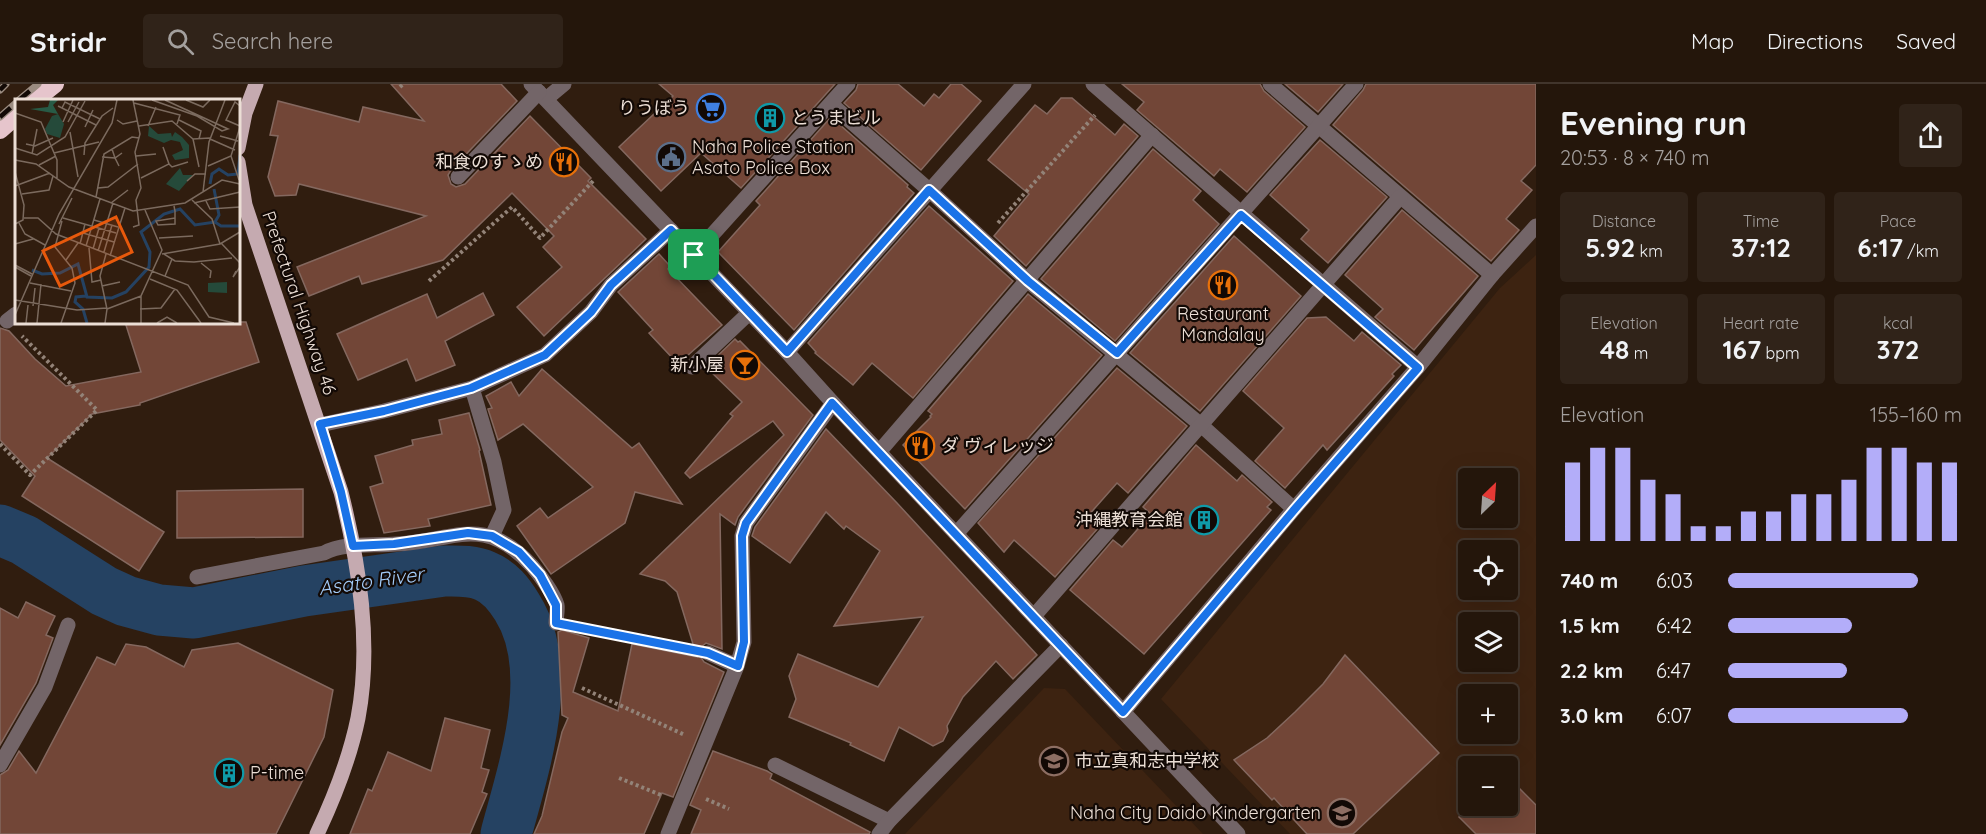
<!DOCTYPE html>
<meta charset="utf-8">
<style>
:root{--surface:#24160b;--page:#302319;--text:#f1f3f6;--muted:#a39f9d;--line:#41352c;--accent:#b3adf9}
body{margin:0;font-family:Quicksand,"Noto Sans JP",sans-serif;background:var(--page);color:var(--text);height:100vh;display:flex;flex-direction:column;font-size:22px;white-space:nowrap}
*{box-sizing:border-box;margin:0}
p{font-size:20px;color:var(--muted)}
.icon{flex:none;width:33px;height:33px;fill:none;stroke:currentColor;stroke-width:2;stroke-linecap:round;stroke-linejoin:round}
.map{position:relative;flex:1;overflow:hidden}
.details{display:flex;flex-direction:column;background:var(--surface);width:450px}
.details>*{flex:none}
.needle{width:39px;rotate:25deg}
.tools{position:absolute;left:1458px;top:384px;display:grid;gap:12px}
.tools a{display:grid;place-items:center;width:60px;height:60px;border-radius:6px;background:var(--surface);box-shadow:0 6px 24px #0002,0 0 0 2px var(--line);font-size:30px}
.pin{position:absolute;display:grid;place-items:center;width:51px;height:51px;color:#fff;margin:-26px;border-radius:12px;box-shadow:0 3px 9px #0006}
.round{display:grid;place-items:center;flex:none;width:63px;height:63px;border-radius:6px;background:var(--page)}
.summary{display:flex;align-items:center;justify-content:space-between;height:102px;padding:0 24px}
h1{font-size:33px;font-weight:800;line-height:45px}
.metrics{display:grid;grid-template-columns:repeat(3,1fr);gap:9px;height:102px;padding:6px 24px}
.metrics div{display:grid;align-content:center;border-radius:6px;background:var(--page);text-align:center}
.metrics b{font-size:26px;font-weight:800}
.metrics small{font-size:16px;font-weight:400}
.metrics p{font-size:16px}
.chart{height:168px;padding:12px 24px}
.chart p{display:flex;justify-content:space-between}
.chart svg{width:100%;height:108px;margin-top:6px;stroke:var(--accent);stroke-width:6}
ul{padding:0 24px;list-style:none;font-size:20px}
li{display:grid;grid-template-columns:96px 72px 1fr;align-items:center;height:45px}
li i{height:15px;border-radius:8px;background:var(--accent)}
header{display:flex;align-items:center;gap:36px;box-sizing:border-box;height:84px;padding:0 30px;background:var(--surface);border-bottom:2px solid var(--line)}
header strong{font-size:28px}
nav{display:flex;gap:33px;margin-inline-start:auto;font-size:21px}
.search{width:420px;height:54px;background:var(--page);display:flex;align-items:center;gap:15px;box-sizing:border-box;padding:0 21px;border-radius:6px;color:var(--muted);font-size:22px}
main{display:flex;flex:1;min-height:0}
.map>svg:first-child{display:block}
.built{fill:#3d2311;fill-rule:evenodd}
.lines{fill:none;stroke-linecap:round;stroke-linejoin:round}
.river{stroke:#254262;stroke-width:51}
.building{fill:#724637;stroke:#84685f;stroke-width:1.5}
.path{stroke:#938378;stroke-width:4;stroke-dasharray:3 3;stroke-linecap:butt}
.minor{stroke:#736568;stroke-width:15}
.major{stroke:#c5aab0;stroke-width:15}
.highway{stroke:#e6c5cc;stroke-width:18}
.rail-casing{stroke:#9b8c81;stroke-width:7}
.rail{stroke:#120905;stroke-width:4.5;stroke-dasharray:14;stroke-linecap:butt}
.route-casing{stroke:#fff;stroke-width:12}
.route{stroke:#1a73e8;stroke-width:8}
.labels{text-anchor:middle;stroke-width:4.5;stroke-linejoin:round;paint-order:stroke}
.poi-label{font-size:18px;fill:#ebded5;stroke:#120905;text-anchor:end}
.street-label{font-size:18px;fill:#ebded5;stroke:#120905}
.water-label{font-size:20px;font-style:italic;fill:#a3cbf8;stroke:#120905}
.inset-river{fill:none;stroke:#254262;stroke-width:3}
.inset-road{fill:none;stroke:#7b6a5e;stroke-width:1.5}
.view{fill:#e8590c;fill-opacity:0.15;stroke:#e8590c;stroke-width:3}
.inset-edge{fill:none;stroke:#ebded5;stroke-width:3}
</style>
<header>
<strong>Stridr</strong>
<div class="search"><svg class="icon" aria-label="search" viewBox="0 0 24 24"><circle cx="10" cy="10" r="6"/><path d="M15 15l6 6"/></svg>Search here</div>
<nav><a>Map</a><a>Directions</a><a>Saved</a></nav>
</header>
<main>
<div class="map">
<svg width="1536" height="750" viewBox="0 0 1536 750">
<rect width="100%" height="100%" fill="#301d0f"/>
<g class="built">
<path d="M1536 171V750H1290L1161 615 1500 204ZM1468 394H1508V434H1468ZM1468 466H1508V506H1468ZM1468 538H1508V578H1468ZM1468 610H1508V650H1468ZM1468 682H1508V722H1468Z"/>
<polygon points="1044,604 1065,605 1203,750 905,750"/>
</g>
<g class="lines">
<path class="river" d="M0 446 24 456 104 507 126 517 159 526 194 529 304 507 444 487C457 487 472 486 485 492 500 498 509 510 517 523 557 586 524 683 506 750"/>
</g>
<g class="building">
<polygon points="391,0 501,0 517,17 451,86 448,91 451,100 456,103 465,100 530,32 591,94 588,97 646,155 544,252 517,223 562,183 543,163 554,152 512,109 443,176 362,200 359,192 309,212 297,183 426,132 299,100 296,111 275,112 268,93 278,52 270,51 278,17 359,38 363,23 424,37"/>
<polygon points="659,0 835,0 741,104 701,69 661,107 619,63 673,12"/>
<polygon points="858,0 898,0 924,22 934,10 939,14 951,0 961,0 981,17 921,86 844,19 856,6"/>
<polygon points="1122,0 1260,0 1264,7 1305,43 1247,108 1220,85 1214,92 1137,26 1144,18"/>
<polygon points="1285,0 1343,0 1318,28"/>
<polygon points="1366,0 1536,0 1536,81 1521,97 1532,106 1506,135 1519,146 1491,177 1333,41 1363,6"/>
<polygon points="1061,14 1072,14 1115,51 1124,40 1138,52 1026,182 994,152 1029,110 988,76 1035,21 1047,30"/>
<polygon points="831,33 908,101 907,103 914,109 794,246 718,168 760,121 756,117"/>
<polygon points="1320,56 1387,113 1328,179 1301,155 1309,146 1270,111"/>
<polygon points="1153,65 1201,107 1193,116 1219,140 1115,257 1041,195"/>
<polygon points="929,122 1013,197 913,314 872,279 853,301 815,269 816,268 808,259"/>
<polygon points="1402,126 1478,192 1414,266 1375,233 1383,225 1345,191"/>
<polygon points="1234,152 1301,212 1200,327 1130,269"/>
<polygon points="659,170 670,182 668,185 722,241 678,280 649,249 653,246 618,208"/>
<polygon points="483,209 494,231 445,257 455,281 416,297 407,275 358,296 337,250 427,210 437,234"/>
<polygon points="1028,210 1102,271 965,425 903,361 931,333 930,332 932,330 928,327"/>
<polygon points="1326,233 1354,257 1362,248 1401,281 1392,290 1394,292 1327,366 1323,361 1285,404 1255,377 1284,344 1243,307 1307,234"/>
<polygon points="125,238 246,238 259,278 140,319 140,321 92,330 47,374 164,448 139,487 22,412 35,392 0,356 0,244 9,247 35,275 66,302 141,288"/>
<polygon points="735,255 738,258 740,257 813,331 738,433 735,441 720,430 722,565 706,559 699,565 698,569 704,578 724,588 673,713 662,709 644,750 534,750 542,732 562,648 568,634 562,631 558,548 562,546 589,554 573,608 618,627 632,560 697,573 677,508 665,497 640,490 784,351 773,337 690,394 685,389 733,332 730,330 742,318 706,283"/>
<polygon points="1117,284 1187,342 1128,409 1117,399 1087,433 1099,443 1055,493 1014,456 1004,468 978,439"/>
<polygon points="542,285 632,364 639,359 682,420 635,408 625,439 551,490 517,442 540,424 548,434 593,403 523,340 498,356 488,325 492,324 486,312 511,298 519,312"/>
<polygon points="469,329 480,366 479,367 491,421 428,435 430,442 384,449 370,403 383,399 375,372 413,361 412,356 442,350 439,336"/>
<polygon points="826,345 897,419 1037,571 1013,595 996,577 963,613 947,642 948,647 943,657 933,662 899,643 884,677 850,661 851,659 789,633 796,615 789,592 798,570 878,603 923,533 834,542 880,467 846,442 844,445 826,428 790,479 752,452 755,443"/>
<polygon points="1196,361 1237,397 1242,391 1272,418 1267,423 1271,426 1144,570 1070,506 1113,456 1122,463 1151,430 1143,423"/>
<polygon points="303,405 303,453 177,454 177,407"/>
<polygon points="26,518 55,532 46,551 53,554 36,599 0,661 0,524 18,534"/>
<polygon points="238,559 333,606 324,653 276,750 0,750 0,691 8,686 19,667 36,689 97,573 115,581 126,560 146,563 184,583 192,566"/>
<polygon points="1345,571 1439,669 1353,750 1307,750 1274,714 1272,716 1234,676 1267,654 1295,628 1323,600"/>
<polygon points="445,634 490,646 481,684 489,686 482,708 487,710 470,750 350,750 368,705 372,707 388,668 431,687"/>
<polygon points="713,667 767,687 772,690 770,695 870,748 869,750 691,750 701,726 690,721"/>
<polygon points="1508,693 1536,721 1536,750 1476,750 1459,733 1470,722 1508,722"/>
</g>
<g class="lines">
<g class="path">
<polyline points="400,3 403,0"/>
<polyline points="998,139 1095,31"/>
<polyline points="429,197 512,123 540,154 593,97"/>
<polyline points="0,360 30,391 97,326 22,252"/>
<polyline points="576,543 686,565"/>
<polyline points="582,604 685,651"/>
<polyline points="619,694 661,711"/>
<polyline points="706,715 729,725"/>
</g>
<g class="minor">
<polyline points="531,0 787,268 833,319 1238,750"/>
<polyline points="1093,0 1418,283"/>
<polyline points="1270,0 1492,191"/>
<polyline points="546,15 564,0"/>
<polyline points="831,20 929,106 1028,197 1201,341 1294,425"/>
<polyline points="458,93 539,8"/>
<polyline points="694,171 848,0"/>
<polyline points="7,237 16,230"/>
<polyline points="787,268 1024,0"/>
<polyline points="692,283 749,229"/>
<polyline points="472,304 494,378 504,426 492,452"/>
<polyline points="320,341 384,327 472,304 545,271 591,228 611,201 671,146"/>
<polyline points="879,368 1152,51"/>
<polyline points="956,450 1356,0"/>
<path d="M197 493 324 469C344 458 373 462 396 460 455 457 483 429 532 482 540 491 554 510 557 521 558 526 556 534 556 539"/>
<polyline points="1034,532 1400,113"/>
<polyline points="708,569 737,582"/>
<polyline points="1123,628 1294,425 1418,283 1492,191 1536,142"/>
<polyline points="0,681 45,603 68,541"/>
<polyline points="775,681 889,737"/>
<polyline points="668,750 737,582 744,558 742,452 746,439 833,319"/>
<polyline points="879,750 889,737 1061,561"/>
</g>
<g class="major">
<polyline points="238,64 245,29 256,0"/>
<path d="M238 78 245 121 341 408C359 480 372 560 358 634 350 673 334 714 317 750"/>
</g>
<g class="highway">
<polyline points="35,16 55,0"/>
<polyline points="0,46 16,32"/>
</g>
<g class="rail-casing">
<g id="rail">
<polyline points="0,6 6,0"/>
<polyline points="19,16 38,0"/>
<polyline points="0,33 16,19"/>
</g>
</g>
<use href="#rail" class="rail"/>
</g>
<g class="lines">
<g class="route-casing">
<polygon id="route" points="929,106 1028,197 1117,269 1241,131 1418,284 1294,426 1123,628 832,319 746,439 742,452 744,558 738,582 708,569 556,539 556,521 540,491 519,468 492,452 468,449 394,460 353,462 341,408 320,340 384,327 471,304 545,271 591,228 611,201 671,146 787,268"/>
</g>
<use href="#route" class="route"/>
</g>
<defs>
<g id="supermarket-ring" transform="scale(1.5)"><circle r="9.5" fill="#120905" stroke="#3f7fe0" stroke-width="1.5"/><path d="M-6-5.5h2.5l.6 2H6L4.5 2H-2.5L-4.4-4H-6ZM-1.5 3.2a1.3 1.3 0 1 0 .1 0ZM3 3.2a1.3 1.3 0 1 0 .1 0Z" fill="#3f7fe0"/></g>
<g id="building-ring" transform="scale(1.5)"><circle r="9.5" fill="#120905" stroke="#0f9aa8" stroke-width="1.5"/><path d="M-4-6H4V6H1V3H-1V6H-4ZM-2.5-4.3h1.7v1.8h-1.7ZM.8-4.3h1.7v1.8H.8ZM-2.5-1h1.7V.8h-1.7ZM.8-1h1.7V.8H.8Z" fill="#0f9aa8"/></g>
<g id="civic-ring" transform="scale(1.5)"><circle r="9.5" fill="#120905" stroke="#5c6f8a" stroke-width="1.5"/><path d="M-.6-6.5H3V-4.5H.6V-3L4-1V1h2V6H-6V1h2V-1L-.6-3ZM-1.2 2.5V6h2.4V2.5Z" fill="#5c6f8a"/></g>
<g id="restaurant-ring" transform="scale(1.5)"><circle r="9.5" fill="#120905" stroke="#e8710a" stroke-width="1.5"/><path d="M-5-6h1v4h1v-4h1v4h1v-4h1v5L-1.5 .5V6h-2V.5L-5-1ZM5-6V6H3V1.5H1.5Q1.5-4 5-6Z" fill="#e8710a"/></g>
<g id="bar-ring" transform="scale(1.5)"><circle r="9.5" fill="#120905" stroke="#e8710a" stroke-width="1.5"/><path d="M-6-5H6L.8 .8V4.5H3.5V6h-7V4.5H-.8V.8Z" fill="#e8710a"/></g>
<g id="school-ring" transform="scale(1.5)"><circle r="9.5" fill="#120905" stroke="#8d6e63" stroke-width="1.5"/><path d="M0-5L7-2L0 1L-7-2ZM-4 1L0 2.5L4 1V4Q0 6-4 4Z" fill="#8d6e63"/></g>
</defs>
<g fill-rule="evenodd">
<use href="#supermarket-ring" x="711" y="24"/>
<use href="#building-ring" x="770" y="34"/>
<use href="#civic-ring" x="671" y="73"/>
<use href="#restaurant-ring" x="564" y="78"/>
<use href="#restaurant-ring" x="1223" y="201"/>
<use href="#bar-ring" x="745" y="281"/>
<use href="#restaurant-ring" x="920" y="362"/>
<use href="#building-ring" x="1204" y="436"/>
<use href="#school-ring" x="1054" y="677"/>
<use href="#building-ring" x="229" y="689"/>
<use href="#school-ring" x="1342" y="729"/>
</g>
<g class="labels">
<g class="poi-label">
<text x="690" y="30">りうぼう</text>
<text x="791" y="40" text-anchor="start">とうまビル</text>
<text x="692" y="69" text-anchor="start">Naha Police Station<tspan x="692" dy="21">Asato Police Box</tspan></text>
<text x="543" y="84">和食のすゝめ</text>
<text x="1223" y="236" text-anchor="middle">Restaurant<tspan x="1223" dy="21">Mandalay</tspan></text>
<text x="724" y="287">新小屋</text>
<text x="941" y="368" text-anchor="start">ダ ヴィレッジ</text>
<text x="1183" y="442">沖縄教育会館</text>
<text x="1075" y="683" text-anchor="start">市立真和志中学校</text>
<text x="250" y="695" text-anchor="start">P-time</text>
<text x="1321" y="735">Naha City Daido Kindergarten</text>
</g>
<g class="street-label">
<text transform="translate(299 219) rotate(71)" y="6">Prefectural Highway 46</text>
</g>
<g class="water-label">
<text transform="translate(371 497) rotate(-8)" y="7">Asato River</text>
</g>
</g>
<g transform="translate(15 15)">
<rect width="225" height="225" fill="#301d0f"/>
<path d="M43 15 49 25 45 39 32 35 30 30 37 17ZM134 27 143 35 156 34 157 38 160 33 167 38 174 46V59L160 61 157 56 168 51 165 43 156 41 149 44 133 37ZM165 69 168 76H178L164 92 151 85ZM212 183V194L193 193V184Z" fill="#254a3a"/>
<path d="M35 1H43L38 6 43 15 15 10 33 8Z" fill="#285b46"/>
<path class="inset-river" d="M195 85 197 75 204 70 213 76 223 75 225 56M199 90 204 116 200 123M17 171 27 175 45 174 63 165 72 198 97 199 111 193 134 168 135 153 126 133 149 115 165 110 180 126 200 123 206 127H225M71 197 61 198 60 203 68 210 72 224"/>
<path class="inset-road" d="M118 1 125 35 120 53 126 89 121 101 124 126 118 128M137 1 182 17 207 32 213 30 150 1M171 1 188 8 195 1M119 4 165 16 162 25M43 7 81 26M225 7 220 3 211 21 225 27M47 9 50 3 85 20M0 14 26 23 42 61V79M102 21 108 25 122 22M164 21 186 32 184 40M48 23 58 1M53 23 64 3M124 27 157 22 178 40 195 39M133 27 141 8M70 28 78 11M55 33 63 78M205 37 223 42M178 40 184 68M195 40 220 51M11 45 20 47 38 39M0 49 22 56 50 38 70 2M97 50 100 59 107 54M39 54 84 43M17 55 22 30M69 56 70 44 87 17 98 9M121 57 141 55M216 57 224 81M87 58 100 59 104 67M0 61 21 65 54 88 118 112 170 104 207 81 225 85M154 65 157 68 173 63M24 66 41 57M193 67 216 57 225 28M0 73 9 106 8 121 0 125M126 79 154 65 148 48M172 82 180 75H191M0 87 35 74M83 89 93 88 123 65M188 93 194 43 210 1M7 95 34 91 38 77M81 98 89 55 117 38 124 39M177 101 197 120 205 145M191 102 195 110 225 108M96 104 113 91M179 104 225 93M159 107 160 112V125L143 126 141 122 160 119M9 119H23L41 135 173 186 194 218 219 224M48 119 101 134M79 121 103 128M4 124 10 135 30 146M44 125 57 99M68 134 99 143M144 139 178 137M206 144 225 164M0 145 18 140M65 145 70 125M71 147 85 100M74 149 77 183 86 181M78 150 84 129M83 152 98 104M89 153 97 126M147 155 205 145 225 133M149 155 160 162 179 163 217 159M95 157 110 109M51 161 63 144M186 164 196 172 195 179M0 166 17 175M0 168 16 177M221 172 218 178 225 168M150 177 157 160M135 180 162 191 186 224M15 184 56 192M87 187 105 183M0 201 62 211 92 209M18 207 20 189M92 210 126 197M125 210 146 209 160 190M0 216 44 115 97 24 102 1M11 224 13 206M22 224 26 185M46 224 60 184 57 169 40 148 47 122M90 224 92 210 85 177 91 155M126 224V197L147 151 130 111M142 224 152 218 162 224"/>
<path class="view" d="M101 118 117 153 45 187 28 152Z"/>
<rect width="225" height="225" class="inset-edge"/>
</g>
</svg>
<div class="tools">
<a><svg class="needle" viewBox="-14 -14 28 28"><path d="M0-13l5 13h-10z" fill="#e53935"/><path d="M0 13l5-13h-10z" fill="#a39f9d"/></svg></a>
<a><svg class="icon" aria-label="locate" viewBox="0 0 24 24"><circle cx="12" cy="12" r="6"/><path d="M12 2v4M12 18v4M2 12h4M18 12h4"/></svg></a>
<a><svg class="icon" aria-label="layers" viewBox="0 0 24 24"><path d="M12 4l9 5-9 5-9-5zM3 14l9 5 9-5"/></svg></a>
<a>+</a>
<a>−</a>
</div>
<div class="pin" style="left:694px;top:171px;background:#1e9e55"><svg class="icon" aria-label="arrive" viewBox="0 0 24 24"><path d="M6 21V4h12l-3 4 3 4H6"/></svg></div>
</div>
<section class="details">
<div class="summary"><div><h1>Evening run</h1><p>20:53 · 8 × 740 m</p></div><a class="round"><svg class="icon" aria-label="share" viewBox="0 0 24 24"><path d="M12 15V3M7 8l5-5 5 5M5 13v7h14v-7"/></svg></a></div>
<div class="metrics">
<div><p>Distance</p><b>5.92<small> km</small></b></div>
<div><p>Time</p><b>37:12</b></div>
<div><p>Pace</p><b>6:17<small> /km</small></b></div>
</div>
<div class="metrics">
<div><p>Elevation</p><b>48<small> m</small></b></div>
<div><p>Heart rate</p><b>167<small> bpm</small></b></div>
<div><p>kcal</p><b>372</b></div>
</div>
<div class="chart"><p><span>Elevation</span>155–160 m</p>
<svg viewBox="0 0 160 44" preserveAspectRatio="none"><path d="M5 44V12M15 44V6M25 44V6M35 44V19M45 44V25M55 44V38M65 44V38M75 44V32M85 44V32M95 44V25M105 44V25M115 44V19M125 44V6M135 44V6M145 44V12M155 44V12"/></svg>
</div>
<ul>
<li><b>740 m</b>6:03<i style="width:81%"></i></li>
<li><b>1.5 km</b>6:42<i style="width:53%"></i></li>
<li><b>2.2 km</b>6:47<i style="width:51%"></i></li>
<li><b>3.0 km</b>6:07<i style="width:77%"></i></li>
</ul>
</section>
</main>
